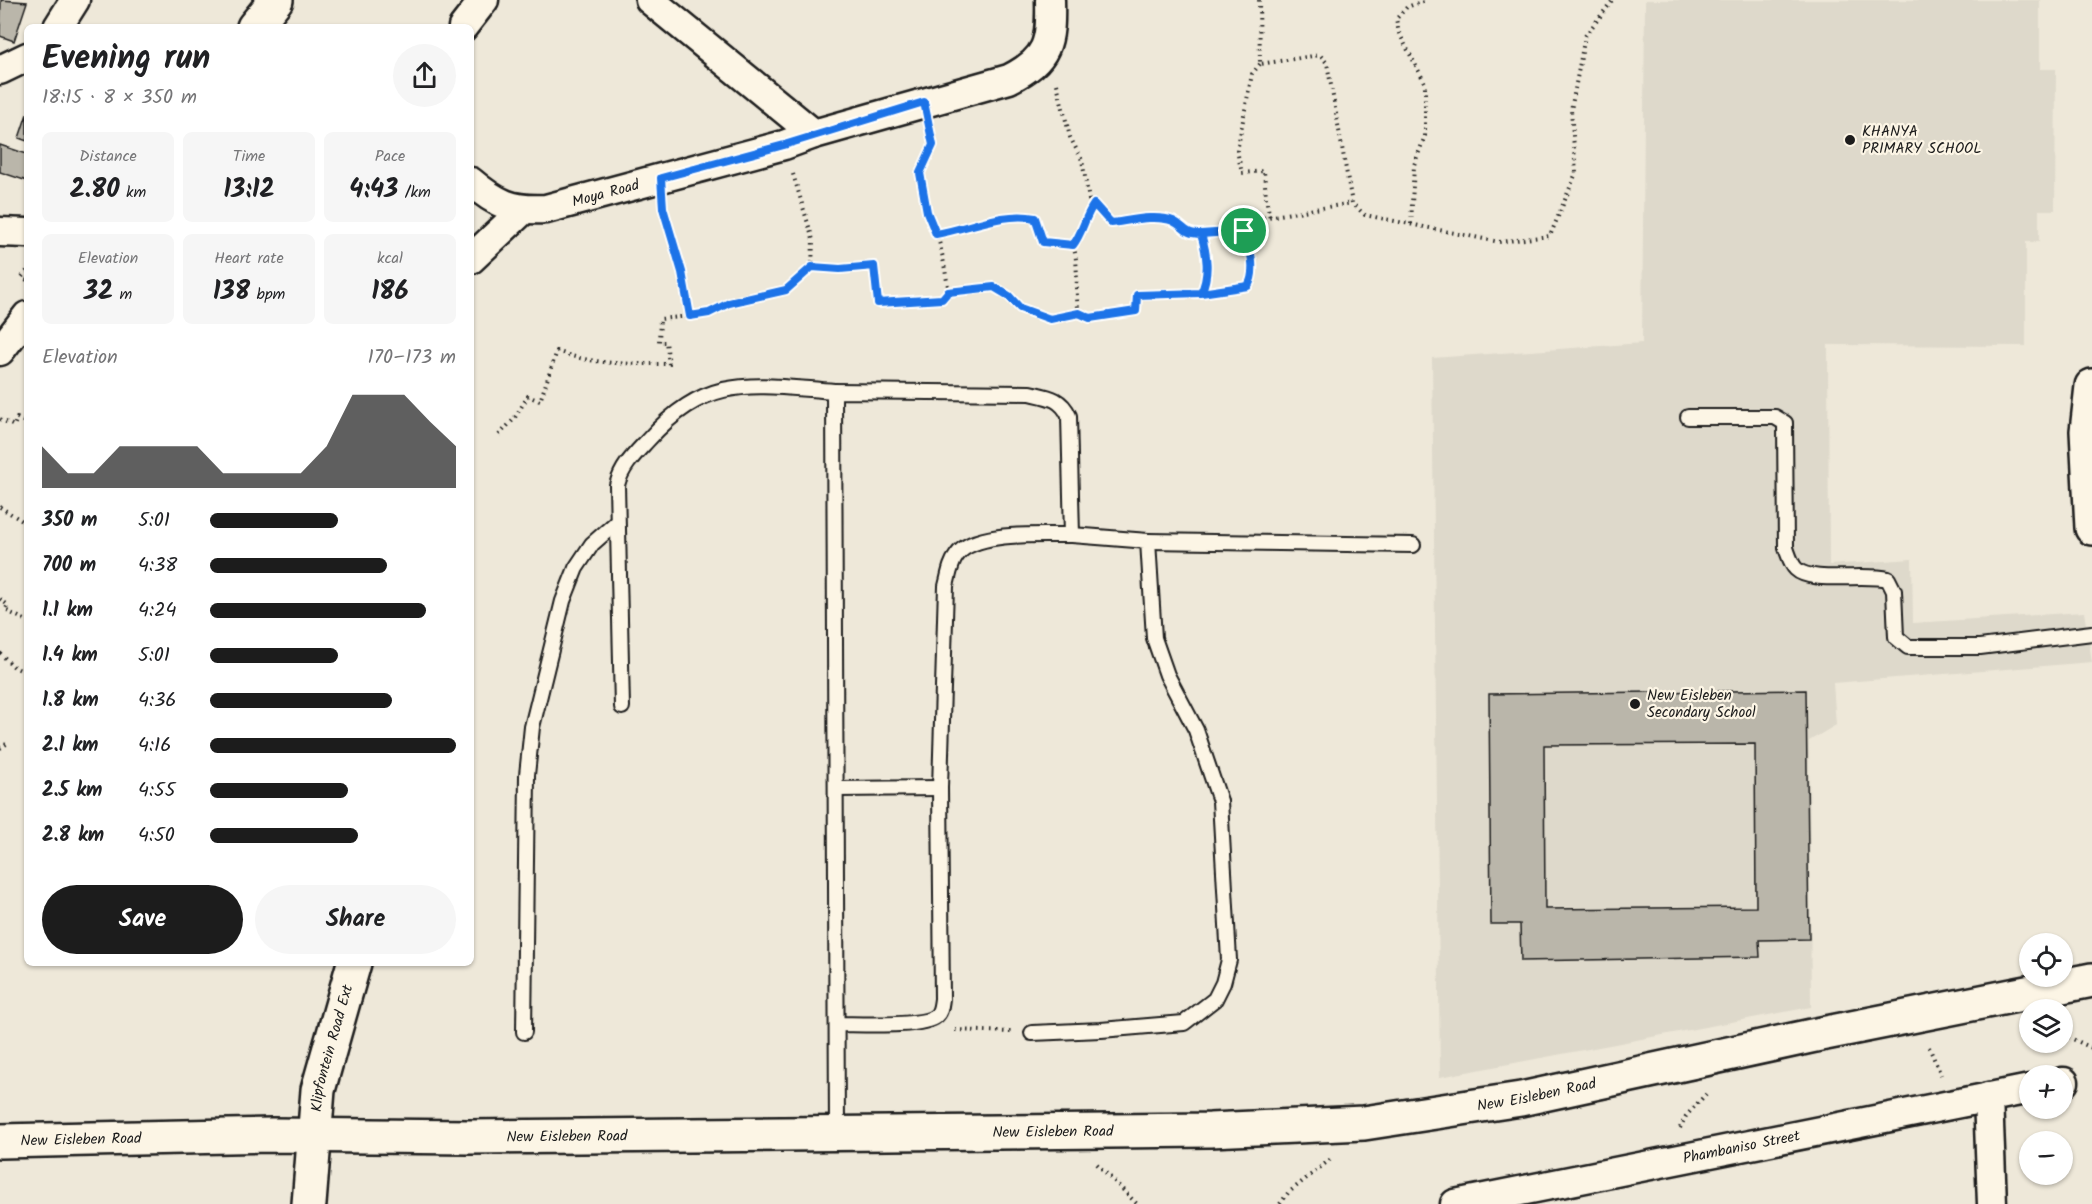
<!DOCTYPE html>
<meta charset="utf-8">
<style>
:root{--surface:#fff;--page:#f6f6f6;--text:#202124;--muted:#757577;--accent:#1c1c1c}
body{margin:0;font-family:Kalam,sans-serif;background:var(--page);color:var(--text);height:100vh;display:flex;flex-direction:column;font-size:22px;white-space:nowrap}
*{box-sizing:border-box;margin:0}
p{font-size:20px;color:var(--muted)}
.icon{flex:none;width:33px;height:33px;fill:none;stroke:currentColor;stroke-width:2;stroke-linecap:round;stroke-linejoin:round}
.map{position:relative;flex:1;overflow:hidden}
.drawer{position:absolute;left:24px;top:24px;width:450px;height:942px;display:flex;flex-direction:column;background:var(--surface);border-radius:9px;box-shadow:0 2px 4px #0004}
.drawer>*{flex:none}
.fabs{position:absolute;left:2019px;top:933px;display:grid;gap:12px}
.fabs a{display:grid;place-items:center;width:54px;height:54px;border-radius:50%;background:var(--surface);box-shadow:0 2px 4px #0004;font-size:30px}
.pin{position:absolute;display:grid;place-items:center;width:51px;height:51px;color:#fff;margin:-26px;border:3px solid #fff;border-radius:50%;box-shadow:0 2px 6px #0007}
.round{display:grid;place-items:center;flex:none;width:63px;height:63px;border-radius:32px;background:var(--page)}
.overview{display:flex;align-items:center;justify-content:space-between;height:102px;padding:0 18px}
h1{font-size:33px;font-weight:800;line-height:45px}
.metrics{display:grid;grid-template-columns:repeat(3,1fr);gap:9px;height:102px;padding:6px 18px}
.metrics div{display:grid;align-content:center;border-radius:9px;background:var(--page);text-align:center}
.metrics b{font-size:26px;font-weight:800}
.metrics small{font-size:16px;font-weight:400}
.metrics p{font-size:16px}
.chart{height:168px;padding:12px 18px}
.chart p{display:flex;justify-content:space-between}
.chart svg{width:100%;height:108px;margin-top:6px;fill:var(--accent);opacity:.7}
.cta{display:flex;gap:12px;margin-top:auto;padding:12px 18px}
.cta a{flex:1;height:69px;border-radius:36px;background:var(--accent);color:#fff;font-size:24px;font-weight:800;line-height:69px;text-align:center}
.cta a+a{background:var(--page);color:var(--text)}
ul{padding:0 18px;list-style:none;font-size:20px}
li{display:grid;grid-template-columns:96px 72px 1fr;align-items:center;height:45px}
li i{height:15px;border-radius:8px;background:var(--accent)}
.map>svg:first-child{display:block}
.built{fill:#ded9cb}
.building{fill:#bab6aa;stroke:#1c1c1c;stroke-width:1.5;fill-rule:evenodd}
.lines{fill:none;stroke-linecap:round;stroke-linejoin:round}
.lane-casing{stroke:#1c1c1c;stroke-width:18}
.street-casing{stroke:#1c1c1c;stroke-width:33}
.secondary-casing{stroke:#1c1c1c;stroke-width:38}
.path{stroke:#1c1c1c;stroke-width:4;stroke-dasharray:1.5 4.5;stroke-linecap:butt}
.lane{stroke:#fcf5e5;stroke-width:14}
.street{stroke:#fcf5e5;stroke-width:28}
.secondary{stroke:#fcf5e5;stroke-width:33}
.route-casing{stroke:#fff;stroke-width:12}
.route{stroke:#1a73e8;stroke-width:8}
.poi-dot{fill:#1c1c1c;stroke:#fcf5e5;stroke-width:2}
.labels{text-anchor:middle;stroke-width:4.5;stroke-linejoin:round;paint-order:stroke}
.poi-label{font-size:15px;fill:#1c1c1c;stroke:#fcf5e5;text-anchor:start}
.street-label{font-size:15px;fill:#1c1c1c;stroke:#fcf5e5}
</style>
<div class="map">
<svg width="2092" height="1204" viewBox="0 0 2092 1204">
<rect width="100%" height="100%" fill="#eee8d9"/>
<filter id="ink" filterUnits="userSpaceOnUse"><feTurbulence type="fractalNoise" baseFrequency=".0167" numOctaves="2"/><feDisplacementMap in="SourceGraphic" scale="12" xChannelSelector="R" yChannelSelector="G"/><feConvolveMatrix kernelMatrix="1 2 1 2 8 2 1 2 1" color-interpolation-filters="sRGB"/></filter>
<g filter="url(#ink)">
<polygon class="built" points="1645,0 2040,0 2040,69 2056,69 2055,210 2039,210 2039,242 2026,242 2026,346 1828,345 1829,565 1912,559 1913,623 2084,612 2092,662 1833,683 1836,725 1809,741 1811,1007 1440,1077 1432,358 1642,343"/>
<g class="building">
<polygon points="1,0 27,2 14,41 0,36"/>
<polygon points="27,114 27,141 19,138"/>
<polygon points="0,145 27,154 27,181 0,172"/>
<path d="M1806 690 1809 939 1759 940 1760 957 1521 961 1520 924H1491L1489 694ZM1755 744 1756 907 1545 909 1544 745Z"/>
</g>
<g class="lines">
<g class="lane-casing">
<g id="lane">
<path d="M1688 417H1775L1785 423 1786 548C1789 556 1791 564 1796 569 1811 584 1866 573 1888 579L1894 591 1896 637 1908 647H1980L2092 633"/>
<polyline points="1148,541 1413,545"/>
<path d="M622 707 617 485C622 466 635 454 648 440 708 373 752 385 834 391"/>
<polyline points="836,789 940,788"/>
<polyline points="524,1032 527,775 532,727 563,601 576,568 592,544 617,522"/>
<polyline points="1032,1033 1101,1030 1184,1023 1215,999 1223,983 1229,960 1220,801 1196,730 1167,675 1154,638 1148,541 1072,535"/>
<path d="M837 1132 834 391 1030 393C1048 397 1061 398 1069 416L1072 535C1043 536 975 530 957 555 950 564 949 575 946 586L940 788 942 999C941 1005 941 1012 936 1016 923 1028 858 1024 838 1024"/>
</g>
</g>
<g class="street-casing">
<g id="street">
<polyline points="650,0 814,134"/>
<polyline points="58,27 75,0"/>
<polyline points="463,27 484,0"/>
<polyline points="0,70 27,57"/>
<path id="s1" d="M471 182C497 204 512 211 546 209L784 145 814 134 1009 79C1049 59 1051 42 1050 0"/>
<polyline points="0,232 27,233"/>
<polyline points="471,259 522,211"/>
<polyline points="0,351 27,316"/>
<polyline points="2062,1082 2064,1082"/>
<polyline points="1988,1097 1992,1204"/>
<path id="s2" d="M1455 1204 2030 1089"/>
</g>
</g>
<g class="secondary-casing">
<g id="secondary">
<polyline points="254,27 276,0"/>
<polyline points="2092,386 2087,431 2092,528"/>
<path id="s3" d="M0 1141 272 1135 469 1137 1210 1130 1364 1123 1521 1099 1811 1036 2092 980"/>
<path id="s4" d="M309 1204 318 1090 354 963"/>
</g>
</g>
<g class="path">
<polyline points="1259,0 1260,64 1320,55 1327,63 1352,203 1365,215 1499,242 1550,236 1576,173 1571,110 1585,36 1613,0"/>
<polyline points="1260,64 1252,74 1237,151 1242,173 1264,171 1266,198 1270,218"/>
<polyline points="1057,84 1070,137 1082,160 1089,200 1111,223 1151,219 1173,221 1188,234 1217,235 1244,231 1249,220 1352,203"/>
<path d="M793 174 813 240 812 267 840 269 874 266 878 303 942 299 949 292C945 272 943 251 936 233 929 214 920 195 920 175 920 158 935 156 930 132"/>
<polyline points="1411,224 1414,165 1425,136 1425,83 1399,33 1396,19 1407,7 1426,0"/>
<path d="M936 234C968 229 1003 211 1035 218L1043 242 1073 245"/>
<polyline points="27,271 22,277 27,280"/>
<path d="M949 292 994 287 1009 296 1020 308 1050 319 1079 313 1090 318 1136 311 1137 295 1201 293C1210 274 1207 254 1201 234"/>
<path d="M1202 293 1248 286C1257 271 1250 246 1244 231"/>
<path d="M1079 313C1074 290 1080 267 1073 245 1083 232 1083 218 1094 204"/>
<polyline points="690,316 709,313 729,303 786,290 812,267"/>
<polyline points="0,419 14,426 17,418 27,423"/>
<path d="M499 435 514 419 528 396 540 401 557 351C592 365 631 364 669 364L666 342H659L660 319 690 316 682 272 663 209"/>
<polyline points="0,507 24,522 27,518"/>
<polyline points="0,599 8,605 5,610 27,621"/>
<polyline points="0,653 14,667 27,673"/>
<polyline points="0,748 8,743"/>
<polyline points="2062,1028 2064,1035 2092,1048"/>
<polyline points="955,1030 1011,1032"/>
<polyline points="1929,1047 1941,1075"/>
<polyline points="1680,1128 1686,1116 1706,1094"/>
<polyline points="1097,1164 1137,1204"/>
<polyline points="1280,1204 1288,1193 1332,1158"/>
</g>
<use href="#lane" class="lane"/>
<use href="#street" class="street"/>
<use href="#secondary" class="secondary"/>
</g>
</g>
<g class="lines" filter="url(#ink)">
<g class="route-casing">
<path id="route" d="M1244 231 1201 234C1207 254 1210 274 1201 293L1137 295 1136 311 1090 318 1079 313 1050 319 1020 308 1009 296 994 287 948 292 942 299 878 303 874 266 840 269 812 267 786 290 729 303 709 313 690 316 682 272 663 208 661 178 784 145 924 102 933 145 920 173 927 212 936 234C967 229 1004 211 1035 218L1043 242 1073 245C1083 232 1084 218 1094 204L1111 223C1129 221 1155 214 1173 221 1186 227 1183 234 1201 234 1207 254 1210 274 1201 293L1248 286C1257 271 1250 246 1244 231"/>
</g>
<use href="#route" class="route"/>
</g>
<g class="poi-dot">
<circle cx="1850" cy="140" r="6"/>
<circle cx="1635" cy="704" r="6"/>
</g>
<g class="labels">
<g class="poi-label">
<text x="1862" y="136">KHANYA<tspan x="1862" dy="17">PRIMARY SCHOOL</tspan></text>
<text x="1647" y="700">New Eisleben<tspan x="1647" dy="17">Secondary School</tspan></text>
</g>
<g class="street-label">
<text dy="5" stroke="none"><textPath href="#s1" startOffset="144">Moya Road</textPath></text>
<text dy="5" stroke="none"><textPath href="#s4" startOffset="158">Klipfontein Road Ext</textPath></text>
<text dy="5" stroke="none"><textPath href="#s3" startOffset="1539">New Eisleben Road</textPath></text>
<text dy="5" stroke="none"><textPath href="#s3" startOffset="1053">New Eisleben Road</textPath></text>
<text dy="5" stroke="none"><textPath href="#s3" startOffset="567">New Eisleben Road</textPath></text>
<text dy="5" stroke="none"><textPath href="#s3" startOffset="81">New Eisleben Road</textPath></text>
<text dy="5" stroke="none"><textPath href="#s2" startOffset="292">Phambaniso Street</textPath></text>
</g>
</g>
</svg>
<div class="fabs">
<a><svg class="icon" aria-label="locate" viewBox="0 0 24 24"><circle cx="12" cy="12" r="6"/><path d="M12 2v4M12 18v4M2 12h4M18 12h4"/></svg></a>
<a><svg class="icon" aria-label="layers" viewBox="0 0 24 24"><path d="M12 4l9 5-9 5-9-5zM3 14l9 5 9-5"/></svg></a>
<a>+</a>
<a>−</a>
</div>
<div class="pin" style="left:1244px;top:231px;background:#1e9e55"><svg class="icon" aria-label="arrive" viewBox="0 0 24 24"><path d="M6 21V4h12l-3 4 3 4H6"/></svg></div>
<section class="drawer">
<div class="overview"><div><h1>Evening run</h1><p>18:15 · 8 × 350 m</p></div><a class="round"><svg class="icon" aria-label="share" viewBox="0 0 24 24"><path d="M12 15V3M7 8l5-5 5 5M5 13v7h14v-7"/></svg></a></div>
<div class="metrics">
<div><p>Distance</p><b>2.80<small> km</small></b></div>
<div><p>Time</p><b>13:12</b></div>
<div><p>Pace</p><b>4:43<small> /km</small></b></div>
</div>
<div class="metrics">
<div><p>Elevation</p><b>32<small> m</small></b></div>
<div><p>Heart rate</p><b>138<small> bpm</small></b></div>
<div><p>kcal</p><b>186</b></div>
</div>
<div class="chart"><p><span>Elevation</span>170–173 m</p>
<svg viewBox="0 0 160 44" preserveAspectRatio="none"><path d="M0 44V27L10 38L20 38L30 27L40 27L50 27L60 27L70 38L80 38L90 38L100 38L110 27L120 6L130 6L140 6L150 17L160 27V44z"/></svg>
</div>
<ul>
<li><b>350 m</b>5:01<i style="width:52%"></i></li>
<li><b>700 m</b>4:38<i style="width:72%"></i></li>
<li><b>1.1 km</b>4:24<i style="width:88%"></i></li>
<li><b>1.4 km</b>5:01<i style="width:52%"></i></li>
<li><b>1.8 km</b>4:36<i style="width:74%"></i></li>
<li><b>2.1 km</b>4:16<i style="width:100%"></i></li>
<li><b>2.5 km</b>4:55<i style="width:56%"></i></li>
<li><b>2.8 km</b>4:50<i style="width:60%"></i></li>
</ul>
<div class="cta"><a>Save</a><a>Share</a></div>
</section>
</div>
